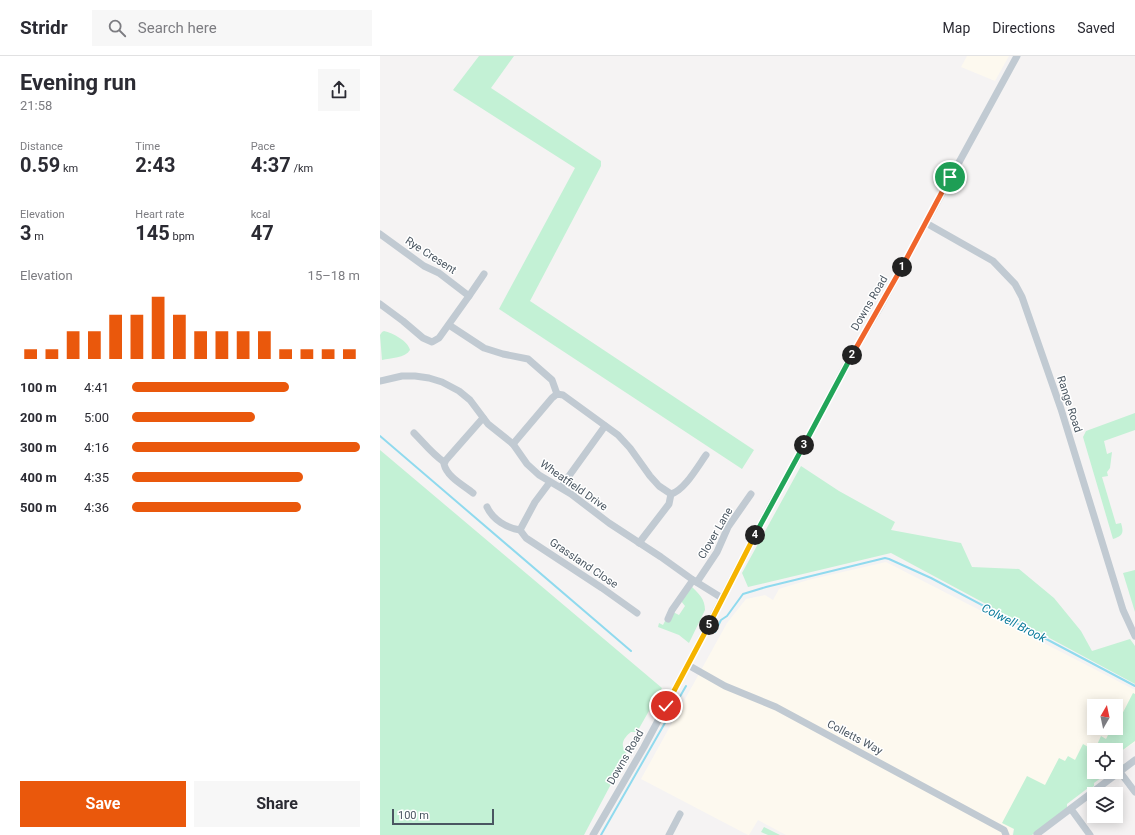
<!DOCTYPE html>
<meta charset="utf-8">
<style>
:root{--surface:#fff;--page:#f7f7f7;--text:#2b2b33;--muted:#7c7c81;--line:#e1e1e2;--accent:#ea580c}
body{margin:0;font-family:Roboto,sans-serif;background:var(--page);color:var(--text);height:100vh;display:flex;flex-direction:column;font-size:15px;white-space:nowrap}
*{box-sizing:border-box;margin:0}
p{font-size:13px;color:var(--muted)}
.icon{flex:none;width:22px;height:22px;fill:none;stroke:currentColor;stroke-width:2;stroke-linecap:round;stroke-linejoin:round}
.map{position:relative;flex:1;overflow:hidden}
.drawer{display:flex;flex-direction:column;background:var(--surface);width:380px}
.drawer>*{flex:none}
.needle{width:26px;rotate:9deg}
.fabs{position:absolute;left:707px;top:643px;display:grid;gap:8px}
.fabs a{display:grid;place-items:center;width:36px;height:36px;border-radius:0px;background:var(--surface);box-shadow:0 2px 10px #0003;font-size:20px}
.scale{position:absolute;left:12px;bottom:10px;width:102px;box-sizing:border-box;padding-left:4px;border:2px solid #4a5661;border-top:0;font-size:11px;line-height:14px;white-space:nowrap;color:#4a5661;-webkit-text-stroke:3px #fff;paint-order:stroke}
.pin{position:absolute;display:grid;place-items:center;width:34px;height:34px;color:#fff;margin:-17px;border:2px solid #fff;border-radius:50%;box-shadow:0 1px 4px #0007}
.km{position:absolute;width:20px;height:20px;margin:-10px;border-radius:50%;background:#222;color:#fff;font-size:11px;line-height:20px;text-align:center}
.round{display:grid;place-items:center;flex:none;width:42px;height:42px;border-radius:0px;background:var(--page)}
.overview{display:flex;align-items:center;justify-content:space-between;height:68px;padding:0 20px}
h1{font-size:22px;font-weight:700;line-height:30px}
.figures{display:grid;grid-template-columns:repeat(3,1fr);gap:6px;height:68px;padding:4px 20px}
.figures div{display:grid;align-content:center}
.figures b{font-size:20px;font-weight:700}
.figures small{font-size:11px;font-weight:400}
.figures p{font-size:11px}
.chart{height:112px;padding:8px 20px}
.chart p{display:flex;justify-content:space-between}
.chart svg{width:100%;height:72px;margin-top:4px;stroke:var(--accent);stroke-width:6}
.button{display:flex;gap:8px;margin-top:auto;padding:8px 20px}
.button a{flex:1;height:46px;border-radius:0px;background:var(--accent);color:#fff;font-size:16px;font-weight:700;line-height:46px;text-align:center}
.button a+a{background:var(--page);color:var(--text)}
ul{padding:0 20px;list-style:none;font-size:13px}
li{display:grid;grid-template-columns:64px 48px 1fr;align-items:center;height:30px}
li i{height:10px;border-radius:5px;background:var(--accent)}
header{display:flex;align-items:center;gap:24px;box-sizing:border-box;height:56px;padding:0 20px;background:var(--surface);border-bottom:1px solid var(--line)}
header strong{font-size:19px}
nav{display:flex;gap:22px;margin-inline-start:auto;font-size:14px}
.search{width:280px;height:36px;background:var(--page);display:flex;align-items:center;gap:10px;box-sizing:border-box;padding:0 14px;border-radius:0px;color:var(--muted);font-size:15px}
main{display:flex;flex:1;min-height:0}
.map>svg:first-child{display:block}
.commercial{fill:#fdf9ef;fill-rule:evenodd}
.green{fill:#c3f1d5}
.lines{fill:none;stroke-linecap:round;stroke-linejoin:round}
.stream{stroke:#90daee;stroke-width:2}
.minor{stroke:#c1cad2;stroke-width:7}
.split-1-casing{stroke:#fff;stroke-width:8}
.split-2-casing{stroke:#fff;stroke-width:8}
.split-3-casing{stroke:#fff;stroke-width:8}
.split-4-casing{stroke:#fff;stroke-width:8}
.split-5-casing{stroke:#fff;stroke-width:8}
.split-6-casing{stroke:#fff;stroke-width:8}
.split-1{stroke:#f0652b;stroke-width:5}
.split-2{stroke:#f0652b;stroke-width:5}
.split-3{stroke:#22a559;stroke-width:5}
.split-4{stroke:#22a559;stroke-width:5}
.split-5{stroke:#f5b400;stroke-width:5}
.split-6{stroke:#f5b400;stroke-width:5}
.labels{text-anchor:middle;stroke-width:3;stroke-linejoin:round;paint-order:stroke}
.street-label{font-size:11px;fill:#4a5661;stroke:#fff}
.water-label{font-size:12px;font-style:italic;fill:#0c7c9b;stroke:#fff}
</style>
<header>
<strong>Stridr</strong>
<div class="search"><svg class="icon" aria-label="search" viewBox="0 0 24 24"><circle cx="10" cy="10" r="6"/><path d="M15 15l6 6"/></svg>Search here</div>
<nav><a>Map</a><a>Directions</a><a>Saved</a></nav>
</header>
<main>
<section class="drawer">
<div class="overview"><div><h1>Evening run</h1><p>21:58</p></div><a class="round"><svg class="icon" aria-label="share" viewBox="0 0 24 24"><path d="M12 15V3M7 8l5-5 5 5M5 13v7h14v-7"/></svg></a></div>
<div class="figures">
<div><p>Distance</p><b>0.59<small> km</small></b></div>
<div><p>Time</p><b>2:43</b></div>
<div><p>Pace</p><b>4:37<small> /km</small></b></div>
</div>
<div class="figures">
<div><p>Elevation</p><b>3<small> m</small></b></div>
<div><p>Heart rate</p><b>145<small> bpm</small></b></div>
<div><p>kcal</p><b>47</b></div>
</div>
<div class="chart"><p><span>Elevation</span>15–18 m</p>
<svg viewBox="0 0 160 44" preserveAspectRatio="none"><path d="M5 44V38M15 44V38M25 44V27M35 44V27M45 44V17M55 44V17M65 44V6M75 44V17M85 44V27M95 44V27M105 44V27M115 44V27M125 44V38M135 44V38M145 44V38M155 44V38"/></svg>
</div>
<ul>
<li><b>100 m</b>4:41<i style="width:69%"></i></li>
<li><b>200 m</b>5:00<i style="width:54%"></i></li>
<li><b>300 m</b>4:16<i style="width:100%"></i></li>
<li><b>400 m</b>4:35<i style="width:75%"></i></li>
<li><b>500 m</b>4:36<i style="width:74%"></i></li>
</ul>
<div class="button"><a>Save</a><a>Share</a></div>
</section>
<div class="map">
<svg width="755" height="779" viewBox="0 0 755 779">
<rect width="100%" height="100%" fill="#f5f3f3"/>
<g class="commercial">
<polygon points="587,0 629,0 615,25 581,11"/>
<path d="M506 506 755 634V686L736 699V694H714L634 772 632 779H406L378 764 369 779H368L261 723 347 567 366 543 385 539 393 544 399 533 428 524ZM714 650H736V672H714Z"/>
</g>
<g class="green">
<polygon points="99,0 134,0 111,32 221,105 221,110 150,245 374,394 362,413 119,253 195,112 73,34"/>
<path d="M4 275C13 277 28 285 30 294 25 302 11 302 2 304L0 279 2 276Z"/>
<path d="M755 357V374L724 385 727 398 732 396 730 412 727 416 728 420 722 421 736 468 741 467C744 477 743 480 733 483L703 381 706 375Z"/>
<path d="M0 394 282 632 257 676H251C242 683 240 690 247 698L204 779H0Z"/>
<polygon points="421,410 459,435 515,466 511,474 581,487 592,511 639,513 674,542 701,575 712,595 750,583 755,590 755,628 511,497 368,531 362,517"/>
<polygon points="755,514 755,556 743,517"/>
<path d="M312 531C319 538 325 543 325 554L309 587 299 579 278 571 279 567 283 569 285 565H288L293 556 299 559 305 550 301 545Z"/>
<polygon points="753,637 755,638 755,685 736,699 744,709 738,712 736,712 736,694 714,694 714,716 729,716 714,727 714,730 711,732 708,732 687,748 687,752 652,779 633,779 634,773 622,767 647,720 665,729 679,702 685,705 688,700 695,704 703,688 710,692 713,687 717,689 721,680 726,683 731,673 734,674 736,672 736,670"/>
<polygon points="384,771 400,779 388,779 381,776"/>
</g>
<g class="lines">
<g class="stream">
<polyline points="0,380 251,595"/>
<polyline points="335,576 341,564 347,560 363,538 386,531 505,502 509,503 551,522 755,630"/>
<polyline points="221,779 306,630"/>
</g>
<g class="minor">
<polyline points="546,167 613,205 635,228 642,241 681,353 743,554 755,580"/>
<polyline points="0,178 44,210 59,217 89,240 59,282 52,286 43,282 23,265 0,248"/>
<polyline points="89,240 104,218"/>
<polyline points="69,269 104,292 123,298 148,303 172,324 177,338"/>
<polyline points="0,325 22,320 35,320 49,322 62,326 79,335 90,344 108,368 133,388 147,408 159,419 191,438 229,467 281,501 313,524 342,542"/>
<path d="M34 377C44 387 52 398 64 406"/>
<polyline points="133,388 172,342 177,338 183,339 238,379 250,392 270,420 279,430 291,438"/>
<polyline points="181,431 225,370"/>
<path d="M93 437C83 429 67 421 64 408L66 404 103 362"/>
<path d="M291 438C304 435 318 410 326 399"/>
<path d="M107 451C113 464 127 472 140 474L146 482 222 532 257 557"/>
<polyline points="140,474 155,446 170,426"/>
<polyline points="259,487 289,448 291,438"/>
<polyline points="317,526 337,496 348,471 371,438"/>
<polyline points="288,563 292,554 313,524"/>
<polyline points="308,609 345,630 396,651 624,774 626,779"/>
<polyline points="740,716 755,736"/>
<polyline points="691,753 710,779"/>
<polyline points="657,778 755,704"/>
<polyline points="213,779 264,691 315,595 389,452 418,401 466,309 499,253 637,0"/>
<polyline points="289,779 300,758"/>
</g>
</g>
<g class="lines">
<g class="split-1-casing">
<polyline id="split-1" points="522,211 570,121"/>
</g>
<g class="split-2-casing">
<polyline id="split-2" points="472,299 522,211"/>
</g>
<g class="split-3-casing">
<polyline id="split-3" points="424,389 472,299"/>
</g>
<g class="split-4-casing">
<polyline id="split-4" points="375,479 424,389"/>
</g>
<g class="split-5-casing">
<polyline id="split-5" points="329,569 375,479"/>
</g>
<g class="split-6-casing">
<polyline id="split-6" points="286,650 329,569"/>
</g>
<use href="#split-1" class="split-1"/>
<use href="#split-2" class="split-2"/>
<use href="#split-3" class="split-3"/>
<use href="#split-4" class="split-4"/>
<use href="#split-5" class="split-5"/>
<use href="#split-6" class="split-6"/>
</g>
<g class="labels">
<g class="street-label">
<text transform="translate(51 199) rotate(33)" y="4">Rye Cresent</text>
<text transform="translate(489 247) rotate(-60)" y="4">Downs Road</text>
<text transform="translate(690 348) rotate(72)" y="4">Range Road</text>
<text transform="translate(194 429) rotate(35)" y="4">Wheatfield Drive</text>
<text transform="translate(335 477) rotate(-60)" y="4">Clover Lane</text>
<text transform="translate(204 507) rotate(34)" y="4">Grassland Close</text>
<text transform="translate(475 681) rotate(28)" y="4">Colletts Way</text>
<text transform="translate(245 701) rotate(-60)" y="4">Downs Road</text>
</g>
<g class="water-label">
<text transform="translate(634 567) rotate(27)" y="4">Colwell Brook</text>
</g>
</g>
</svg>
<div class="fabs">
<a><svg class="needle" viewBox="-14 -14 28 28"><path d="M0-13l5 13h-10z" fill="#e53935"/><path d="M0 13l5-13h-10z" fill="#7c7c81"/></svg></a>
<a><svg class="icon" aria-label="locate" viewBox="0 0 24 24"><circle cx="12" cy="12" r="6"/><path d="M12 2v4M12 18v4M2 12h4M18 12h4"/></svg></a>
<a><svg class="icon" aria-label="layers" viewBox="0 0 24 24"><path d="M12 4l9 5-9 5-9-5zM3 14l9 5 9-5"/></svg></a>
</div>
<div class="scale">100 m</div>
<div class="pin" style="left:570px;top:121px;background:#1e9e55"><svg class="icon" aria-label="arrive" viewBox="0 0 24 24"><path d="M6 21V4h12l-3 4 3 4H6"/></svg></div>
<div class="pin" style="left:286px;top:650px;background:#d93025"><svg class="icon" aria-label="check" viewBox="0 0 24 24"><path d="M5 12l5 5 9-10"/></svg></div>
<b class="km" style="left:522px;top:211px">1</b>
<b class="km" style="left:472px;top:299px">2</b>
<b class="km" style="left:424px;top:389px">3</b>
<b class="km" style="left:375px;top:479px">4</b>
<b class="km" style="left:329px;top:569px">5</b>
</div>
</main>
